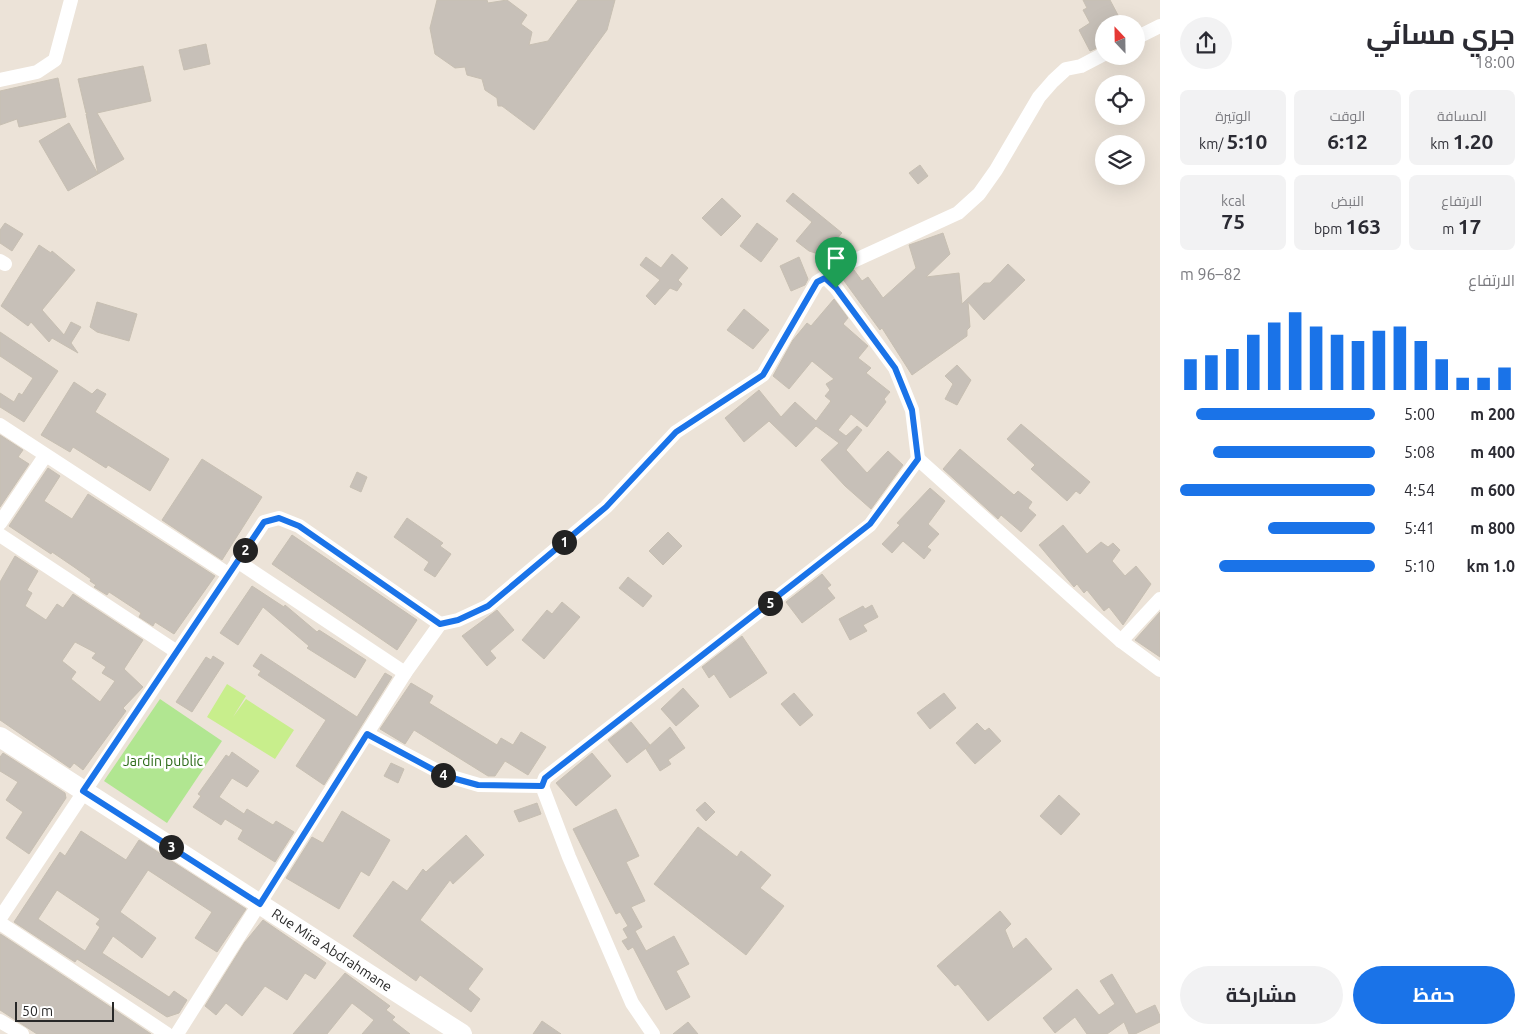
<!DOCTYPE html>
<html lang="ar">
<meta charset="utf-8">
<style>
:root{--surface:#fff;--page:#f2f2f3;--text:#2b2b33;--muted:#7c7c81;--accent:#1a73e8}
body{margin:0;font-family:Ubuntu,Cairo,sans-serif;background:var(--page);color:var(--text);direction:rtl;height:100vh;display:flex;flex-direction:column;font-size:19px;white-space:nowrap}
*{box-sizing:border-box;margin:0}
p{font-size:16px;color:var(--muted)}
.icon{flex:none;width:28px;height:28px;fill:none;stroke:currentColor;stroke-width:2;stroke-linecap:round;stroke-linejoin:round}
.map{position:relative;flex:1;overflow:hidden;direction:ltr}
.sheet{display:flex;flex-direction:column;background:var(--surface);width:375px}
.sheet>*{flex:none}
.needle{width:32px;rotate:338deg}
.tools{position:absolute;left:1095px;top:15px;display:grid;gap:10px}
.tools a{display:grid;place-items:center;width:50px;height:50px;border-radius:50%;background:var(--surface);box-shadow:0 5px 20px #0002;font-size:25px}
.scale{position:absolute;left:15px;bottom:12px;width:99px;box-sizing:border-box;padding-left:5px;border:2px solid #282828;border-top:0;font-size:14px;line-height:18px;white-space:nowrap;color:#282828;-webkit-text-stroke:4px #fff;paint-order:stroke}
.pin{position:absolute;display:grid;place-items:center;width:42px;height:42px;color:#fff;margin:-51px -21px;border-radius:50% 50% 50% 0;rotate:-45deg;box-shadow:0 0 5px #0007}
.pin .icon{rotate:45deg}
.km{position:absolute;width:25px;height:25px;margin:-12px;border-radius:50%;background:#222;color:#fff;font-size:14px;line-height:25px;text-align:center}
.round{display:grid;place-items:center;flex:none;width:52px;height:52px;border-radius:26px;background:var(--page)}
.headline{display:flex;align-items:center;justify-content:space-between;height:85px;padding:0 20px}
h1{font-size:28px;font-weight:700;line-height:38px}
.figures{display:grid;grid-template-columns:repeat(3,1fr);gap:8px;height:85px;padding:5px 20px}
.figures div{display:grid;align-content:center;border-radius:8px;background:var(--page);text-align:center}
.figures b{font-size:21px;font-weight:700}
.figures small{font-size:14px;font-weight:400}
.figures p{font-size:14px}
.chart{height:140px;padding:10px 20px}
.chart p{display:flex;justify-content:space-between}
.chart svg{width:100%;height:90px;margin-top:5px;stroke:var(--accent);stroke-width:6}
.action{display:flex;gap:10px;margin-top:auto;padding:10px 20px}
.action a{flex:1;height:58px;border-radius:30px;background:var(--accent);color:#fff;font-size:20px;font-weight:700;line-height:58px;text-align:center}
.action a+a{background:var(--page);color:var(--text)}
ul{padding:0 20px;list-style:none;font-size:16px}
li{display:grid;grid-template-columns:80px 60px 1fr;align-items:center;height:38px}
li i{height:12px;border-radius:6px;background:var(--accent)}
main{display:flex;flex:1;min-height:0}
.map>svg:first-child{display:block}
.green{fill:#b1e691}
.pitch{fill:#c8ee8c}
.building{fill:#c7c0b8;stroke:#c7bfb2;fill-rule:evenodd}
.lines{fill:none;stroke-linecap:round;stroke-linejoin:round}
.minor{stroke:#fff;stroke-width:14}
.secondary{stroke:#fff;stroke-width:20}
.route-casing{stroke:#fff;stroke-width:10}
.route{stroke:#1a73e8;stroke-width:6}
.labels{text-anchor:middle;stroke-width:5;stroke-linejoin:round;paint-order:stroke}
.park-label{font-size:14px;fill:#296815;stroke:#fff}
.street-label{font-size:14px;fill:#282828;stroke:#fff}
</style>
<main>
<section class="sheet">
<div class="headline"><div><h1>جري مسائي</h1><p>18:00</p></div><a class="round"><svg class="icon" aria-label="share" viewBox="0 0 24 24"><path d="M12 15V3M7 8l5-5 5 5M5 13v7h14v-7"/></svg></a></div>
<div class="figures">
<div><p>المسافة</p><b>1.20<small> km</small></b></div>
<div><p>الوقت</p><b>6:12</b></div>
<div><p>الوتيرة</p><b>5:10<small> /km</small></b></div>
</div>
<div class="figures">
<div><p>الارتفاع</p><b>17<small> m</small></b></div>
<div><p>النبض</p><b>163<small> bpm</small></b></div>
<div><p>kcal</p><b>75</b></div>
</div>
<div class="chart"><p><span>الارتفاع</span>82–96 m</p>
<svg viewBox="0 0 160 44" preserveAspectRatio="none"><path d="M5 44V29M15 44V27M25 44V24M35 44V17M45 44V11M55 44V6M65 44V13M75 44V17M85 44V20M95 44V15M105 44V13M115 44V20M125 44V29M135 44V38M145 44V38M155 44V33"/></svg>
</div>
<ul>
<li><b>200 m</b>5:00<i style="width:92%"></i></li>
<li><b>400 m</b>5:08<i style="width:83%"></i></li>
<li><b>600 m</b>4:54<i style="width:100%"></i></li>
<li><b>800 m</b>5:41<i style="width:55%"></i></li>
<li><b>1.0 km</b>5:10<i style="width:80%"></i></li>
</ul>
<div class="action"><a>حفظ</a><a>مشاركة</a></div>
</section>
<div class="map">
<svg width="1160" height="1034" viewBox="0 0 1160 1034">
<rect width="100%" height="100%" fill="#ece3d8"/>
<polygon class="green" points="160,699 222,741 167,823 104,781"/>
<polygon class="pitch" points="227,684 246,696 233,717 246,699 294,730 275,759 207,717"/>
<g class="building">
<polygon points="437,0 487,0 488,3 507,0 527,15 521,24 532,32 529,45 548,41 578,0 615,0 607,30 534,130 502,106 498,106 497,98 485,90 482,79 467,75 465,67 455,68 435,54 430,28"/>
<polygon points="1083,0 1110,0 1119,17 1097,28 1104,40 1104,45 1090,51 1079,30 1090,23 1083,10 1087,8"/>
<polygon points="206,44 210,64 184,70 179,50"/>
<polygon points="143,66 151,101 97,113 124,159 98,174 86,114 88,113 86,113 78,79"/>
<polygon points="58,78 66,117 19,127 17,119 0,125 0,91"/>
<polygon points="69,123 98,174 68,191 39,141"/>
<polygon points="920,165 928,176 918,184 909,173"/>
<polygon points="793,193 842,233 831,245 828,257 809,251 796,241 812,222 786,201"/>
<polygon points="722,198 741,216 721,236 702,218"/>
<polygon points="5,223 23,234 12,251 0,243 0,230"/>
<polygon points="757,223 778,239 761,262 740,246"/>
<polygon points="943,233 950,254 926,277 959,273 962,304 984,283 990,283 1008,264 1025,280 984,320 968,302 970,327 967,330 967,336 912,375 882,328 880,330 842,278 854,270 862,281 868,277 883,298 916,268 909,245"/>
<polygon points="39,245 51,253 52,251 75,270 42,310 64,335 71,322 81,327 71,343 78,353 52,338 49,342 31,322 28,326 1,306"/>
<polygon points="672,254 688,268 678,280 682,284 677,291 670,288 655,305 646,296 660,280 640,265 646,257 661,268"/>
<polygon points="799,257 808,279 805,285 791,291 780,266"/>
<polygon points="834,299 848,318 843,324 868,346 858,358 871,368 866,373 890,392 884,399 886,402 867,427 851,414 838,430 846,436 857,426 862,430 846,450 867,473 888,451 903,465 871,509 845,486 821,460 839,443 816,426 796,447 769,421 744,442 725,418 759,390 781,417 795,402 816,421 831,401 825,396 830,390 826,384 834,379 812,361 789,389 773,376 793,340 807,323 811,326"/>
<polygon points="97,302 137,314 129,341 97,332 90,327"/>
<polygon points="744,309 769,330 753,349 727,330"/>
<polygon points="0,332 58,371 24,422 0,407 0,393 14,402 19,393 22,395 33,378 0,356"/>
<polygon points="957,365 971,380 957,405 945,399 953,384 945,376"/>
<polygon points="74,382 92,394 97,389 106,394 95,412 169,459 150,491 108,465 106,468 73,447 70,452 41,435"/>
<polygon points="1021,424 1090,482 1080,494 1076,491 1067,501 1031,469 1035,465 1007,439"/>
<polygon points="0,435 23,450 18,457 29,464 0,507"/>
<polygon points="960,449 1014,495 1018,491 1032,502 1028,508 1036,515 1021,532 1001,515 998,519 943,469"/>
<polygon points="202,459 262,497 222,560 162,520"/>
<polygon points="48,468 60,476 44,501 72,519 88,494 215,576 174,634 155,622 153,626 139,617 141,613 109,592 107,595 94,587 96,585 90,581 91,579 74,567 52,552 51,554 9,526"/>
<polygon points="357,472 367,477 361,492 350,487"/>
<polygon points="930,488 945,501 928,524 939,534 927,547 931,550 924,559 903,541 892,553 882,544 900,525 897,523"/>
<polygon points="407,518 443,543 440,546 451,554 435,577 424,570 429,562 394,537"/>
<polygon points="1063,525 1087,554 1101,542 1108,547 1113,543 1120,550 1112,561 1125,576 1136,566 1151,584 1123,625 1109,607 1104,611 1087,590 1084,593 1077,584 1074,587 1039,545"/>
<polygon points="668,532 682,546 663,565 649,551"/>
<polygon points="292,535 417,620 397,650 272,564"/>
<path d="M15 556 38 571 27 590 32 593 25 606 46 620 57 604 63 608 73 594 143 640 124 669 143 687 123 708 126 711 83 770 74 763 70 768 0 720V582ZM75 642 96 653 92 658 106 667 102 673 115 681 100 702 71 679 76 672 62 661Z"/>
<polygon points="822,574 831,585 827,588 835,598 802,623 786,602"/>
<polygon points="628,577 652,596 643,607 619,588"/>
<polygon points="252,586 284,607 285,605 317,632 319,630 366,660 355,678 307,648 309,646 263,607 238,645 220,633"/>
<polygon points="562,602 580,617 544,659 522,640 547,610 552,614"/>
<polygon points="872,605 878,617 863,625 867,631 850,640 839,619 863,606 865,609"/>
<polygon points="497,610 514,630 490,651 496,658 487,666 462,636"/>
<polygon points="1160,612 1160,657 1135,640"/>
<polygon points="742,636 767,673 730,698 714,674 709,678 702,667"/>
<polygon points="261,654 357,717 385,673 392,677 324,785 296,766 326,720 258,675 261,671 253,666"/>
<polygon points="213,656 224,663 192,712 176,702 206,657 211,660"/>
<polygon points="411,683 433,696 429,703 497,745 501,738 513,745 521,732 546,747 528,775 505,761 495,776 488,776 414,730 405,744 380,729"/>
<polygon points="683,688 699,706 676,726 661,709"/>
<polygon points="794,693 813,715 800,726 781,704"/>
<polygon points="944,693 956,708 930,729 917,713"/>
<polygon points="631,722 650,745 627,763 608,740"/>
<polygon points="977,723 985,731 989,728 1001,741 975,764 956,743"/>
<polygon points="670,727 685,748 668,760 671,764 660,771 646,749"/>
<polygon points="232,752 259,771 247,787 232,778 219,797 244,814 247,809 273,825 276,821 294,832 275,862 238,839 243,830 225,819 221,825 193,807 201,796 198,794 226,755 229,757"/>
<polygon points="3,753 65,793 66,798 29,854 6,838 23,812 6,800 18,782 0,771 0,757"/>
<polygon points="592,753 611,776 576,806 556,783"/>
<polygon points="391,763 404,769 398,783 384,776"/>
<polygon points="1059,795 1080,814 1061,835 1040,816"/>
<polygon points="705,802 715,812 706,821 696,810"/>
<polygon points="537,803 541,814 519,822 514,811"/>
<polygon points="616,809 639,856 626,862 645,901 631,907 642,927 635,931 646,951 674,936 689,964 676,971 690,997 666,1010 633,947 628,950 622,941 628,938 623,929 628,926 620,912 616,914 573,829"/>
<polygon points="342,811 390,840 369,876 361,871 339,909 286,878 312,837 323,843"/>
<polygon points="698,827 737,857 741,851 771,875 760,888 784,906 746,955 654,884"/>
<path d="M81 831 126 860 139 840 246 909 217 952 195 938 212 912 148 870 120 912 156 938 142 958 113 936 102 953 169 997 174 991 187 1000 179 1013 167 1017 77 959 75 962 14 922 60 852 65 856ZM57 890 100 919 96 924 100 927 85 951 38 919Z"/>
<polygon points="466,835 484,855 453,884 450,880 420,920 483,969 468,989 480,999 471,1012 420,975 416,981 353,936 393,881 407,891 423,869 426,872"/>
<polygon points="1000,911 1011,924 1005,930 1013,949 1026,938 1052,969 988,1021 958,984 955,986 937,966"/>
<polygon points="263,920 326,963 315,979 305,973 287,1000 265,986 242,1016 226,1003 216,1015 205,1006 245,942"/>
<polygon points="0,934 2,935 151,1034 37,1034 0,1010"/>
<polygon points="345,973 390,1006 386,1010 395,1017 392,1020 410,1034 362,1034 374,1020 352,1003 327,1034 293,1034"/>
<polygon points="1112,974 1136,1014 1155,1005 1160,1016 1160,1022 1135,1034 1129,1034 1124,1022 1107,1034 1087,1034 1075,1017 1055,1033 1043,1018 1077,989 1099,1015 1115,1004 1100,981"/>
<polygon points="542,1021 561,1034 533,1034"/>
<polygon points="688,1022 698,1034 673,1034"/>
</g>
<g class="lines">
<g class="minor">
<polyline points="1136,38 1160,26"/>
<polyline points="0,80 37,72 55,60 71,0"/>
<polyline points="0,261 5,264"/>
<polyline points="825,277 836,288 895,368 912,410 918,459"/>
<polyline points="0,425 228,574"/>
<polyline points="0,523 45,456"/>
<polyline points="0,535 177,652"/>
<polyline points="237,561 405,673"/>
<polyline points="1121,641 1160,599"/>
<polyline points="367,734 445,775 479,785 542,786 569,857 632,1003 653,1034"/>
<polyline points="542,786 545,778 870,525 918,459 1121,641 1160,670"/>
<polyline points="0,918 264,522 279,518 299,526 440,624"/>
<polyline points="0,923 167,1034"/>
<polyline points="0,1021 22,1034"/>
<polyline points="177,1034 405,673 440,624 458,620 488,606 606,507 676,432 763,375 817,282 849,263 958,213 979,194 996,170 1039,97 1053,81 1066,69 1081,66 1104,54"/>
</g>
<polyline class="secondary" points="0,737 462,1034"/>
</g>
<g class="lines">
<g class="route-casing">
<polygon id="route" points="825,278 836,288 895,368 912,410 918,459 870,524 545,778 542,786 478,785 445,776 367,734 260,904 83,791 264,522 279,518 299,526 440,624 458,620 488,606 606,507 676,432 763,375 817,282"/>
</g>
<use href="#route" class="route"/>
</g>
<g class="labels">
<g class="park-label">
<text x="163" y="766">Jardin public</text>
</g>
<g class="street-label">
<text transform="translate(332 950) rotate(33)" y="5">Rue Mira Abdrahmane</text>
</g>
</g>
</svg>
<div class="tools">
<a><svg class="needle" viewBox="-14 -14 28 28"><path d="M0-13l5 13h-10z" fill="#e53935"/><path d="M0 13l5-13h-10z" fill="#7c7c81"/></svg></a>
<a><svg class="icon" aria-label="locate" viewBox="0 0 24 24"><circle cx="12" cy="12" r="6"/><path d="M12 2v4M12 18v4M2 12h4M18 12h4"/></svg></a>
<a><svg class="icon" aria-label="layers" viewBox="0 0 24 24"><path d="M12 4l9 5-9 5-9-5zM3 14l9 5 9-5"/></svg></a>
</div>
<div class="scale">50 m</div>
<div class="pin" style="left:836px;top:288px;background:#1e9e55"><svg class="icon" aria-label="arrive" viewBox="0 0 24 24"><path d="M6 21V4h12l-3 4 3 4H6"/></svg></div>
<b class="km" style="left:564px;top:542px">1</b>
<b class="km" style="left:245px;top:550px">2</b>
<b class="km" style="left:171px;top:847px">3</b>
<b class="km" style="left:443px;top:775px">4</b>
<b class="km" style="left:770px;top:603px">5</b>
</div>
</main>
